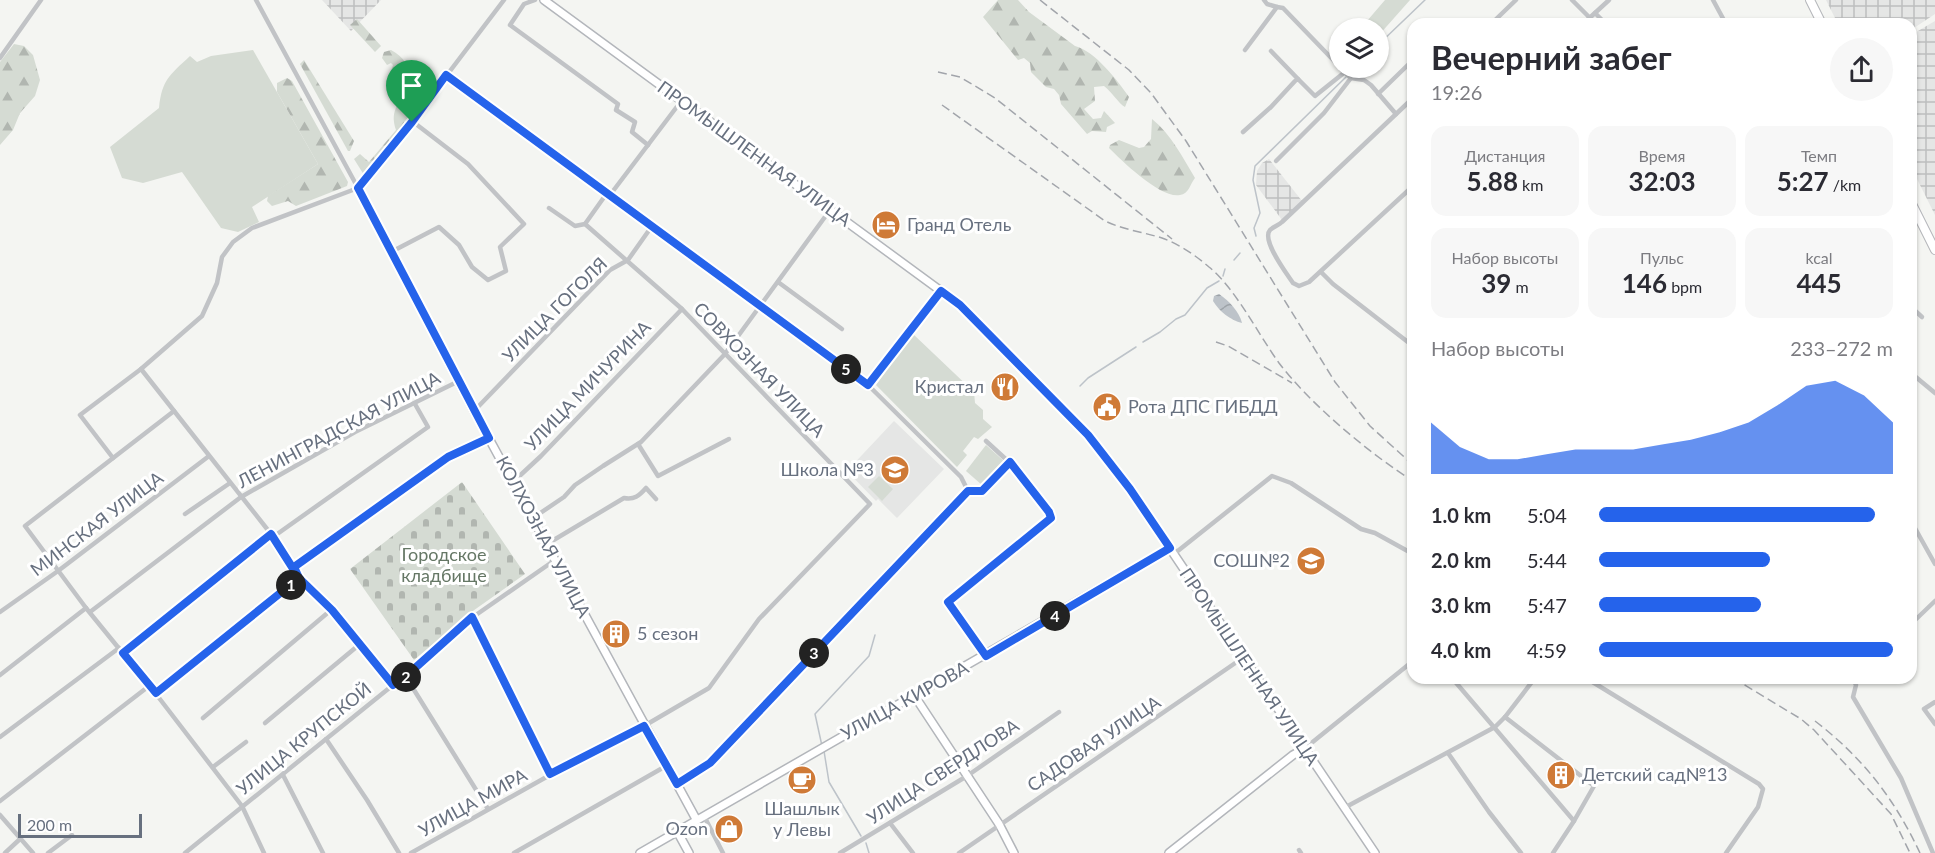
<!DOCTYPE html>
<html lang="ru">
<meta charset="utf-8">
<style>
:root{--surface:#fff;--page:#f7f7f7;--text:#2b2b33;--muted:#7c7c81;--accent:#2563eb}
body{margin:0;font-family:Lato,sans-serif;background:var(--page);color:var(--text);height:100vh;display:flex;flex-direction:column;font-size:22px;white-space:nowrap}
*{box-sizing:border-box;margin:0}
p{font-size:20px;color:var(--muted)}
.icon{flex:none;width:33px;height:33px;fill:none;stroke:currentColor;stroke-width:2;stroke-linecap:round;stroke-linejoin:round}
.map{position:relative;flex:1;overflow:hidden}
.side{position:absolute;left:1407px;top:18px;width:510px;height:666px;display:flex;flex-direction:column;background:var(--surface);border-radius:18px;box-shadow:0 2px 4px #0004}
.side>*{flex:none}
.buttons{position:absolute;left:1329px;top:18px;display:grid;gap:12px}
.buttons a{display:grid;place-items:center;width:60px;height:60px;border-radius:50%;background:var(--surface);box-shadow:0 2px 4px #0004;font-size:30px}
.scale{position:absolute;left:18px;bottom:15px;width:124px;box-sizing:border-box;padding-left:6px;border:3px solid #67707f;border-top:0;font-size:16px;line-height:21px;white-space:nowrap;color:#67707f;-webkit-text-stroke:4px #fff;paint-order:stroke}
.pin{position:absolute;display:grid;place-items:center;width:51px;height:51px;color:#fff;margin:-62px -26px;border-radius:50% 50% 50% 0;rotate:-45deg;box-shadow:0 0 6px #0007}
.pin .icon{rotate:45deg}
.km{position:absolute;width:30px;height:30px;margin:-15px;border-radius:50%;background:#222;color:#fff;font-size:16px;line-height:30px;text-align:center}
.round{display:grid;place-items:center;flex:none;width:63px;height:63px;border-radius:32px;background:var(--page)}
.summary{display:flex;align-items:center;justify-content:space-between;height:102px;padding:0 24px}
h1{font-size:33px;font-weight:700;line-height:45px}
.stats{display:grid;grid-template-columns:repeat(3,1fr);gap:9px;height:102px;padding:6px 24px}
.stats div{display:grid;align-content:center;border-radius:15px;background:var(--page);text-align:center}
.stats b{font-size:26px;font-weight:700}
.stats small{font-size:16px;font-weight:400}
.stats p{font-size:16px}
.chart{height:168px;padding:12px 24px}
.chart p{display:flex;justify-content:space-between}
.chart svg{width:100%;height:108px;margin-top:6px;fill:var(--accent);opacity:.7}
ul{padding:0 24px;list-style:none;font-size:20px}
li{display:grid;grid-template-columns:96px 72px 1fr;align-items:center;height:45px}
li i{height:15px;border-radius:8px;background:var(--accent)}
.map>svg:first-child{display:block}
.built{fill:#e5e6e5}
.industrial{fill:url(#industrial-grid)}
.green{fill:#d5dbd3}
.forest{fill:url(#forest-firs)}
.cemetery{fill:url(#cemetery-stones)}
.water{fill:url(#water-waves)}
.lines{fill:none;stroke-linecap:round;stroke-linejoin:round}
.stream{stroke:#bdc3c9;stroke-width:1.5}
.secondary-casing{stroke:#b3b6bb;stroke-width:10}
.primary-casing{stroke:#b4b6ba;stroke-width:10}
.street{stroke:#c1c3c6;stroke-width:4.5}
.secondary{stroke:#fff;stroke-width:7}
.primary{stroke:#fff;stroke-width:8}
.rail{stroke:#a2a5ab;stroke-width:1.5;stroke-dasharray:9 4.5;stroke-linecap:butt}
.route-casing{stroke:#fff;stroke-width:12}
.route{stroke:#2563eb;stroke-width:8}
.labels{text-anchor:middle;stroke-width:6;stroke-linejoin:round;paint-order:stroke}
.street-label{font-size:18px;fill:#67707f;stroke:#fff}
.poi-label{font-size:18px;fill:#67707f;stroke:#fff;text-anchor:start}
.park-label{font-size:18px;fill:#657765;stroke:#fff}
</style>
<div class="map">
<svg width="1935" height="853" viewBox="0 0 1935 853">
<defs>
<pattern id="industrial-grid" width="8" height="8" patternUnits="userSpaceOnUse" patternTransform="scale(1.5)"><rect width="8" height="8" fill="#e5e6e5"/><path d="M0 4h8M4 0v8" fill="none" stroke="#bdbfbf"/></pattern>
<pattern id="forest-firs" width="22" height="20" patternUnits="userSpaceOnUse" patternTransform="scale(1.5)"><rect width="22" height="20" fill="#d5dbd3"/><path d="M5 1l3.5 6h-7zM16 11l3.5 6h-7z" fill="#b1b6b0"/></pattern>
<pattern id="cemetery-stones" width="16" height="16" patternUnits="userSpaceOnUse" patternTransform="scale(1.5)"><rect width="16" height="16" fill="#d5dbd3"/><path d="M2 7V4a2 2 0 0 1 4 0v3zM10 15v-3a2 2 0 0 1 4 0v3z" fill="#b1b6b0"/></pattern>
<pattern id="water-waves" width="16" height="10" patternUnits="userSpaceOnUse" patternTransform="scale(1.5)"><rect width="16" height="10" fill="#bdc3c9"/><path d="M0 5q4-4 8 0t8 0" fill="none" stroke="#9da3a8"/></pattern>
</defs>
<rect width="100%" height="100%" fill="#f4f5f2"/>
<polygon class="built" points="894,421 944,469 897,518 878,499 876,501 847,471"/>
<g class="industrial">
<polygon points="322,0 381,0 351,31"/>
<polygon points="1826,0 1935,0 1935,14 1911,30 1911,24 1838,24"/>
<polygon points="1935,21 1935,215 1911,167 1911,35"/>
<polygon points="1269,159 1302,201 1282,220 1256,185 1257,171 1262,163"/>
</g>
<g class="green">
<polygon points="1385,0 1410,0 1379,35 1378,28 1361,28"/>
<path d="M253 50 318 164 252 207 259 222 238 232 221 228 182 172 143 183 122 178 110 147 159 108C162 79 170 75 190 56L197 62 211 56Z"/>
<polygon points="913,334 974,392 975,403 983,410 983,419 992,427 978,439 974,437 963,451 967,455 957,467 876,385"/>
<polygon points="986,445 1005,462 982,485 966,471"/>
<polygon points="879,476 893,489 882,501 868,487"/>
</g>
<g class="forest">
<path d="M998 0H1018L1029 12 1075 46C1095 51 1118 81 1129 97L1125 107C1119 104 1111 91 1104 86L1094 87 1095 101 1084 109 1093 119 1101 118 1104 111 1115 123 1107 127 1106 132 1092 131 1087 134 1061 104 1059 95 1054 89 1046 87 1031 72 1030 63 1024 58 1018 60 983 17Z"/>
<polygon points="357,19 381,46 375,52 350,25"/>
<polygon points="14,44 24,46 33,55 40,80 35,96 20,113 13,130 0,145 0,62"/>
<path d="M391 50C417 63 414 94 408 119L366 174 364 175 354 159 360 154 369 162 396 130C390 111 398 110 399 95 399 86 395 79 391 71L393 65 391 63 387 65 382 58 384 52Z"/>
<polygon points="304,60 354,141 350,151 348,151 300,64"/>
<polygon points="287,78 292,81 348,182 347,186 296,206 288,201 272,206 267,201 268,196 318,164 277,92 277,83"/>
<path d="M1152 119C1171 134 1183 158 1195 178 1190 184 1189 194 1180 195 1161 199 1122 161 1109 148L1110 145 1119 140 1139 148 1144 147 1151 139Z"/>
</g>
<polygon class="cemetery" points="462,482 525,574 470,613 414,660 350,569"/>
<path class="water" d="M1219 294C1229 301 1239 311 1242 323 1230 320 1220 312 1213 301L1214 296Z"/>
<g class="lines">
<g class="stream">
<polyline points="1378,45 1425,0"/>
<polyline points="1350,73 1355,68"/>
<polyline points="1256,236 1254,228 1260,213 1253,180 1255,166 1346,77"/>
<polyline points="1234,260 1240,253"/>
<polyline points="1223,276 1225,269"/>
<polyline points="1143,342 1160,332 1176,319 1185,315 1207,288 1219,281"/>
<polyline points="1080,386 1088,378 1136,347"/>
<polyline points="822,746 815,714 869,656 875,635"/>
<polyline points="824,751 829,782 861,836"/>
<polyline points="866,843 869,853"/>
</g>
<g class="secondary-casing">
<g id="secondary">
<polyline points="544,0 960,305 1088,435 1130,489 1375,853"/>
<polyline points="358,188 474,411 696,819"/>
<polyline points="914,695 999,824 1014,853"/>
<polyline points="677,831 689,853"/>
<path d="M640 853C816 750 994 651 1170 548"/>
<polyline points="1169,853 1293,755 1304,749"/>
</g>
</g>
<g class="primary-casing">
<g id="primary">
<polyline points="1810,0 1822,24"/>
<polyline points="1911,202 1935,250"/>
</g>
</g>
<g class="street">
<polyline points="256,0 358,188"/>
<polyline points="535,0 524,4 510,25 618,104 616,110 635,122 632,132 648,145"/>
<polyline points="1264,0 1267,4 1277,7"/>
<polyline points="1572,0 1590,18"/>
<polyline points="1713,0 1726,24"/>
<polyline points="1595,13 1606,24"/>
<polyline points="1491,24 1516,0"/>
<polyline points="1583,24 1609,0"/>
<polyline points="1245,50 1277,7 1283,8 1340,67"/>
<polyline points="1271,51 1298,79"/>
<polyline points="0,58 41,0"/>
<polyline points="1340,68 1351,78 1364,80 1371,85 1396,114"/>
<polyline points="446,75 868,385 961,477 968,491"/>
<polyline points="1378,94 1413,60"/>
<path d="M1413 98 1282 222C1279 225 1273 227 1270 230 1261 240 1287 274 1293 283L1299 286 1309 282 1413 186"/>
<polyline points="1243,132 1271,107 1295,81 1298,79 1315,96 1345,72"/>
<polyline points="1276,161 1324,113 1351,78"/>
<polyline points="358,188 412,121 504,0"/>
<polyline points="610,195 682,100"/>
<polyline points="585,224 607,193"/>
<polyline points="391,252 439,227 459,245 472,267 488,280 506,271 500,247 524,224 468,164 412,121"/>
<polyline points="1321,272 1333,284 1413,346"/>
<polyline points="778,282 842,329"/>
<polyline points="1911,307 1922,317"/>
<polyline points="141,369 271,534 299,578 331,610 393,685"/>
<polyline points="1911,373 1935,393"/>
<polyline points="868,385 941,291"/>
<polyline points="174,411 25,526 86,608 156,694 242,806 264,853"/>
<polyline points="474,411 610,270 628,260 652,226"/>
<polyline points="638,444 658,476 729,439"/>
<polyline points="113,458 80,415 141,369 202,316 217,283 222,257 233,242 252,228 358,188"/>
<polyline points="513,482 541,456 682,309"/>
<polyline points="185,514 230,483"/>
<polyline points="533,518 564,497 575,485 603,466 641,442 725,354 830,210"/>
<polyline points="1911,521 1935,564"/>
<polyline points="273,537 428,427 415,404"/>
<path d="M547 544 624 498C634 500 639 496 646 488L656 499"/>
<polyline points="1174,554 1272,476 1291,483 1361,529 1375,533 1413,554"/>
<polyline points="294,567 448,457 489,438"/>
<polyline points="0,612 58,571 209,456"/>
<polyline points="90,612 241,497 355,432 459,381"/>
<polyline points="473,617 550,775"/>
<polyline points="1911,624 1935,601"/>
<polyline points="123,653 271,534"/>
<polyline points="986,655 948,602 1051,518 1049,512 1010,463 986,441"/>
<polyline points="0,675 86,608"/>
<polyline points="406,677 488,809"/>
<polyline points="1452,678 1574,821"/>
<polyline points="1586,678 1759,784 1763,789 1758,807 1726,853"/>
<polyline points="1853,678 1856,685 1853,697 1901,778 1933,853"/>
<polyline points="156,694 299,578"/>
<polyline points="1935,702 1924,709 1935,724"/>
<polyline points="1505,717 1594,786 1574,821 1553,853"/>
<polyline points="203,718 331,610"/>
<polyline points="265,723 360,644"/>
<polyline points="0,737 119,648"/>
<polyline points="326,739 367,800 399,853"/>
<polyline points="1304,749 1413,661"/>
<polyline points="1448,753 1489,812 1521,853"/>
<polyline points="213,767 246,742"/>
<polyline points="283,775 323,853"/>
<polyline points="677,784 710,763 968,491 982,491 1010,463"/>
<polyline points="0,801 149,686"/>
<polyline points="1344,808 1495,727 1505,717 1535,678"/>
<polyline points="0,815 33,853"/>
<polyline points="704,816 723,853"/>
<polyline points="890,823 913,853"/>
<polyline points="1299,850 1301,853"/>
<polyline points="5,853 20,839"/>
<polyline points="48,853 72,835"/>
<polyline points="185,853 393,685 406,677 473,617 555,560"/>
<polyline points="411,853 550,775 644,726 709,688 759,619 870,504 682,309 585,224 575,226 549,208"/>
<polyline points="514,853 666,766"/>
<polyline points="840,853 967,776 1059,712"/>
<polyline points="959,853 1244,657"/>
</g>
<use href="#secondary" class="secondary"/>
<use href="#primary" class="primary"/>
<g class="rail">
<polyline points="1040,0 1129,70 1151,93 1186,141 1335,382 1370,426 1413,465"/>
<polyline points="938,72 960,77 995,98 1172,239"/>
<path d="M942 105 1105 221C1124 230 1143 232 1162 238 1179 244 1195 255 1209 267 1236 289 1258 334 1279 363 1310 404 1370 454 1413 481"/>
<polyline points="1216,342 1228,346 1292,383"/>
<polyline points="1733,678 1801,719 1814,730 1891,814 1910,853"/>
<path d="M1815 721C1863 758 1894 798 1920 853"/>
</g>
</g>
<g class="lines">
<g class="route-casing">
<polyline id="route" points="412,122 358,188 489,438 448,457 294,567 299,578 156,693 123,653 271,534 299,578 332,610 393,685 405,677 472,617 550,774 644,726 677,784 710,763 968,491 982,491 1010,462 1049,512 1051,518 948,602 986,656 1170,548 1130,489 1088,435 960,305 941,291 868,385 446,75 412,122"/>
</g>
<use href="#route" class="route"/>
</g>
<defs>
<g id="hotel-disc" transform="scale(1.5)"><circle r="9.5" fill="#cf7a37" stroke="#fff"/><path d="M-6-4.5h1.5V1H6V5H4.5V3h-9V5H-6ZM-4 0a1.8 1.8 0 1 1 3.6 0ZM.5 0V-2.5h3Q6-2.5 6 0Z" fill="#fff"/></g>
<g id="restaurant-disc" transform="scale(1.5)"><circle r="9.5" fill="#cf7a37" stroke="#fff"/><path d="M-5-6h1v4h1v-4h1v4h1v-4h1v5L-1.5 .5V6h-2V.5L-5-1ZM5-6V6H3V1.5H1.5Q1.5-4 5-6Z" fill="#fff"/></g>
<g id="civic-disc" transform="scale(1.5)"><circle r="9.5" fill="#cf7a37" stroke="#fff"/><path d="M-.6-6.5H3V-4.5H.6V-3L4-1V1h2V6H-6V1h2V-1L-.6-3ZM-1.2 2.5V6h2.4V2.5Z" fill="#fff"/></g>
<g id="school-disc" transform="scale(1.5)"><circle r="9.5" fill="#cf7a37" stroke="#fff"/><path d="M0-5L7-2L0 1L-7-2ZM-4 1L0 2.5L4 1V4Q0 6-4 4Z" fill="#fff"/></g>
<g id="building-disc" transform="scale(1.5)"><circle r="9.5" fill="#cf7a37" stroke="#fff"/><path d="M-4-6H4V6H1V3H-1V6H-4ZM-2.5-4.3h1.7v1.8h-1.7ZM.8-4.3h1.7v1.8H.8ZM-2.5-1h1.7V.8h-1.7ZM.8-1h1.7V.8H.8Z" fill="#fff"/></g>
<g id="cafe-disc" transform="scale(1.5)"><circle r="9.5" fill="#cf7a37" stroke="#fff"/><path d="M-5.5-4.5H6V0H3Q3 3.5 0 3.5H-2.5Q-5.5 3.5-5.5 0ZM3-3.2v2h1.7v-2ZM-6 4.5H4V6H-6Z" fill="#fff"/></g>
<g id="shop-disc" transform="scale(1.5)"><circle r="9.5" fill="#cf7a37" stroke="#fff"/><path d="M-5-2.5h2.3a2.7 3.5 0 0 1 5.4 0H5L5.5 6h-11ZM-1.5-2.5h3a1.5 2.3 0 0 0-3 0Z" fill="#fff"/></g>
</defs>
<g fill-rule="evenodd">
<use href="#hotel-disc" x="886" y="225"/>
<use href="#restaurant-disc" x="1005" y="387"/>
<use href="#civic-disc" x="1107" y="407"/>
<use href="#school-disc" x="895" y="470"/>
<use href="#school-disc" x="1311" y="561"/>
<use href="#building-disc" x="616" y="634"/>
<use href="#building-disc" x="1561" y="775"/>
<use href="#cafe-disc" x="802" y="780"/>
<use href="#shop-disc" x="729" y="829"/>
</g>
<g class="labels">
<g class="street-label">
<text transform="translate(754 154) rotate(36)" y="6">ПРОМЫШЛЕННАЯ УЛИЦА</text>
<text transform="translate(555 310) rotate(-45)" y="6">УЛИЦА ГОГОЛЯ</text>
<text transform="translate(759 370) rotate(46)" y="6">СОВХОЗНАЯ УЛИЦА</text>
<text transform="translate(588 386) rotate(-46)" y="6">УЛИЦА МИЧУРИНА</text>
<text transform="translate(339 430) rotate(-28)" y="6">ЛЕНИНГРАДСКАЯ УЛИЦА</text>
<text transform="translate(97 524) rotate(-37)" y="6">МИНСКАЯ УЛИЦА</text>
<text transform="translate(543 537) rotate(62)" y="6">КОЛХОЗНАЯ УЛИЦА</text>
<text transform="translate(1249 667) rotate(56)" y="6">ПРОМЫШЛЕННАЯ УЛИЦА</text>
<text transform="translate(905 701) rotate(-29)" y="6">УЛИЦА КИРОВА</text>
<text transform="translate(304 739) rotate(-39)" y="6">УЛИЦА КРУПСКОЙ</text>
<text transform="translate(1094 744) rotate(-34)" y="6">САДОВАЯ УЛИЦА</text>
<text transform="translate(943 772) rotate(-33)" y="6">УЛИЦА СВЕРДЛОВА</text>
<text transform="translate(473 803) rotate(-29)" y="6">УЛИЦА МИРА</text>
</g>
<g class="poi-label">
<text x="907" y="231">Гранд Отель</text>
<text x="984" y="393" text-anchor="end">Кристал</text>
<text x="1128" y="413">Рота ДПС ГИБДД</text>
<text x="874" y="476" text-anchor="end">Школа №3</text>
<text x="1290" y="567" text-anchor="end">СОШ№2</text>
<text x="637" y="640">5 сезон</text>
<text x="1582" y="781">Детский сад№13</text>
<text x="802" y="815" text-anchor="middle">Шашлык<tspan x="802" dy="21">у Левы</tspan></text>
<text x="708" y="835" text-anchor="end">Ozon</text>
</g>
<g class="park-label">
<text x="444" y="561">Городское<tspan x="444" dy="21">кладбище</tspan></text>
</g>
</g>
</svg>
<div class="buttons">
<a><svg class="icon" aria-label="layers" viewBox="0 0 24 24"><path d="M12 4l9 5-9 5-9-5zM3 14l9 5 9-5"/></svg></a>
</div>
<div class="scale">200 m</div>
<div class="pin" style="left:412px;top:122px;background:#1e9e55"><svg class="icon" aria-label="arrive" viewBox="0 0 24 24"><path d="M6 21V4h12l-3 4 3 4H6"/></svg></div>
<b class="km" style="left:291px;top:585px">1</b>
<b class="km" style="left:406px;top:677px">2</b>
<b class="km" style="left:814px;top:653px">3</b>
<b class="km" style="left:1055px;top:616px">4</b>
<b class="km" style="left:846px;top:369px">5</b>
<section class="side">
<div class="summary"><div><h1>Вечерний забег</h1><p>19:26</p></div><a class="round"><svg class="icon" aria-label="share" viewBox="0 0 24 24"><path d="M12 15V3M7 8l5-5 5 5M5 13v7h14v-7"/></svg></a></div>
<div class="stats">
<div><p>Дистанция</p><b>5.88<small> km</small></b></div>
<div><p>Время</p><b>32:03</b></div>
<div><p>Темп</p><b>5:27<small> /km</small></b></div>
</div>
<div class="stats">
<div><p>Набор высоты</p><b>39<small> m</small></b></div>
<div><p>Пульс</p><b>146<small> bpm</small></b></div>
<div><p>kcal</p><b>445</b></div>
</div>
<div class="chart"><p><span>Набор высоты</span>233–272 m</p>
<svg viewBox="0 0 160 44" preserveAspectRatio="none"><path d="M0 44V23L10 33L20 38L30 38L40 36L50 34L60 34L70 34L80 32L90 30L100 27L110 23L120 16L130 8L140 6L150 12L160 23V44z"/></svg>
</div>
<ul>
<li><b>1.0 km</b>5:04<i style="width:94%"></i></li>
<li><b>2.0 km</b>5:44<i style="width:58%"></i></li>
<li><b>3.0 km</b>5:47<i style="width:55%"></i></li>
<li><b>4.0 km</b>4:59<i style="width:100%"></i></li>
</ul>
</section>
</div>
